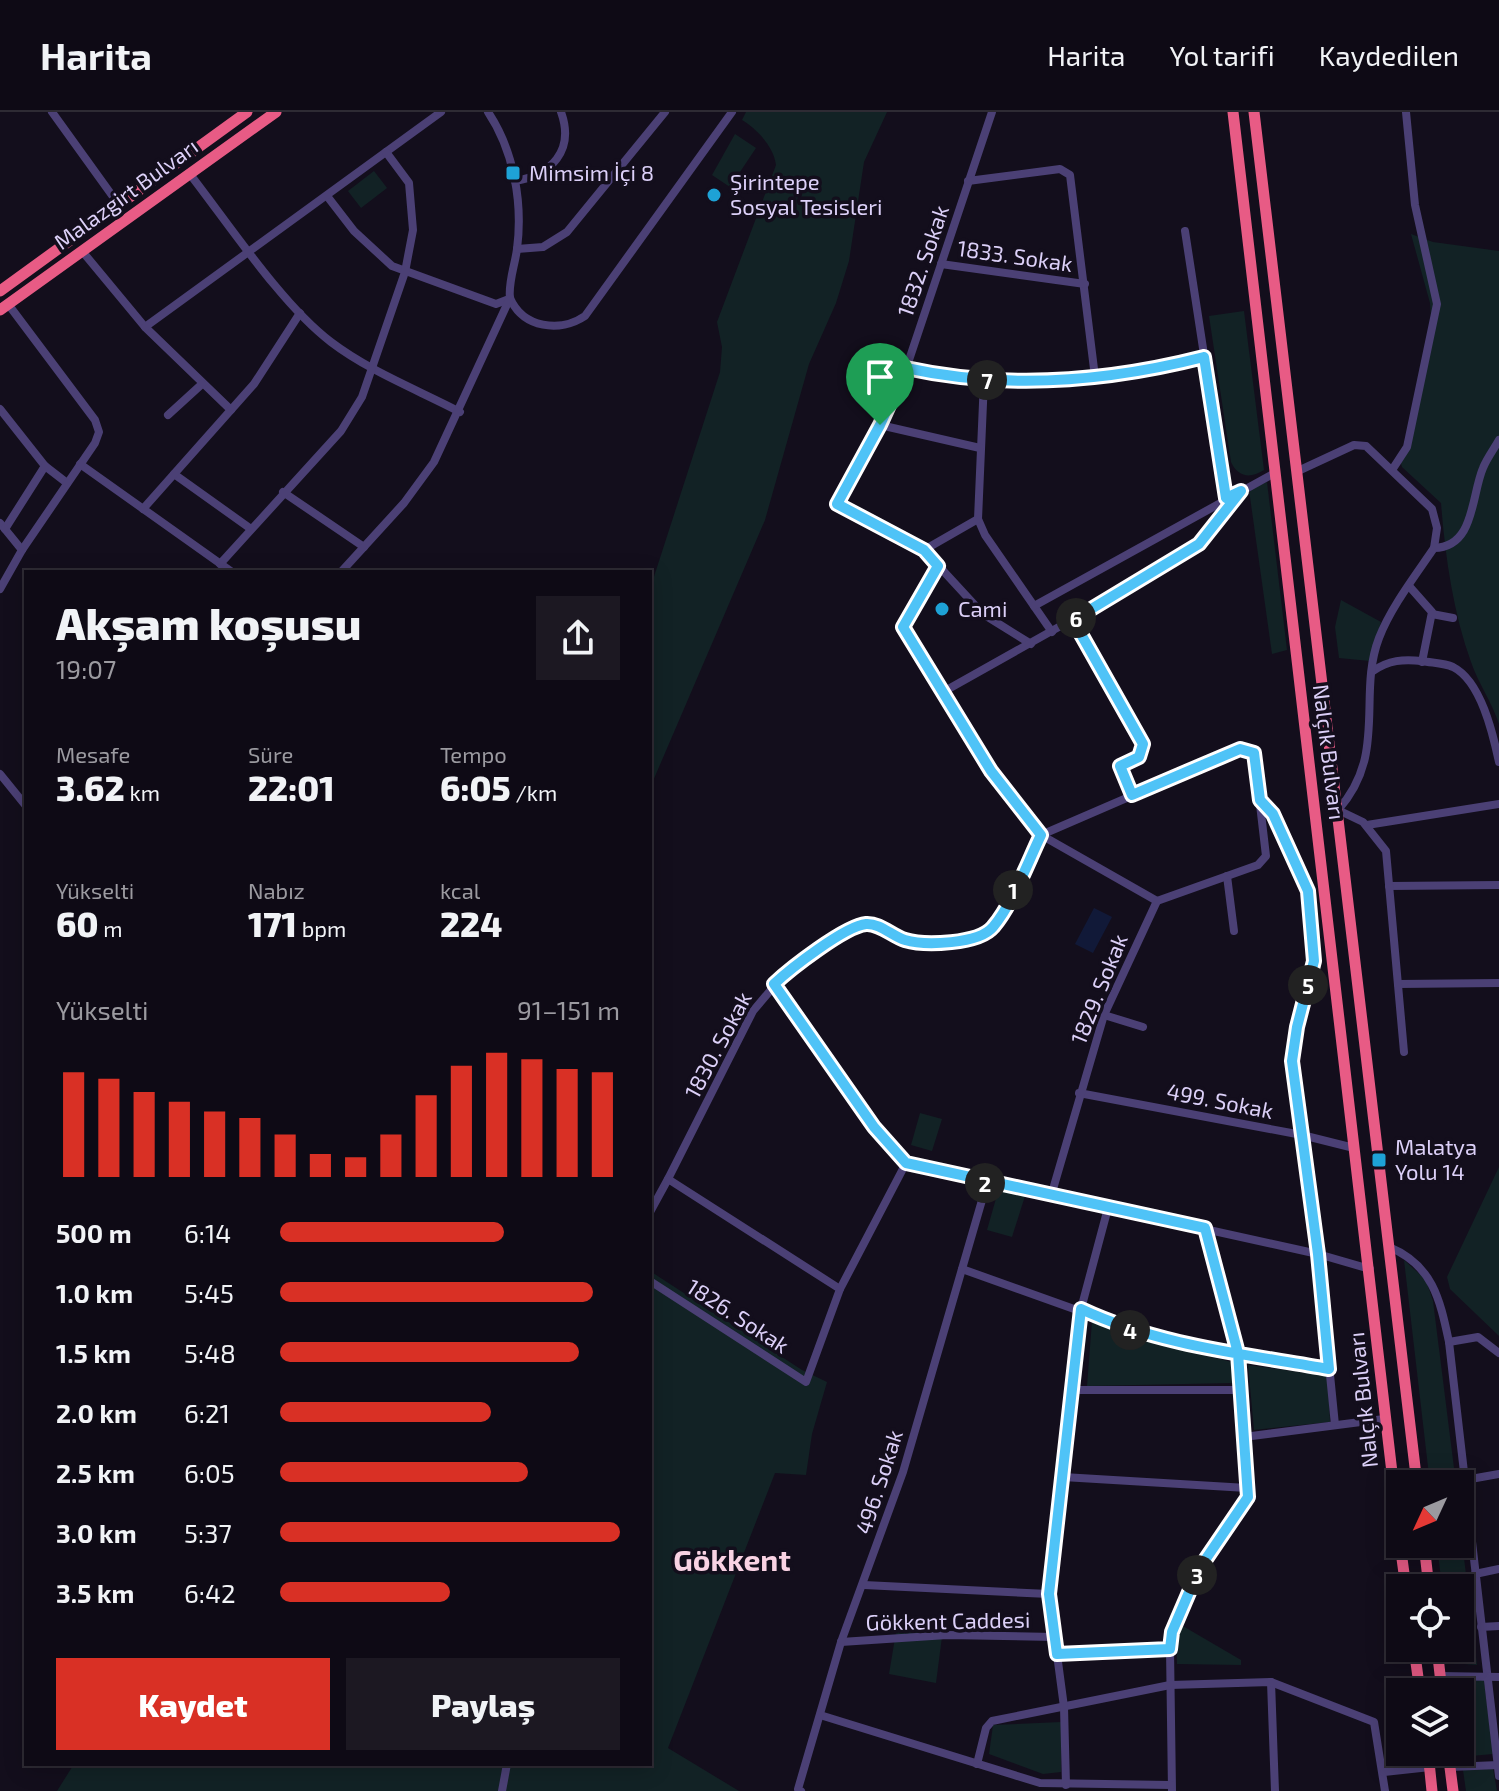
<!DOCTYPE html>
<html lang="tr">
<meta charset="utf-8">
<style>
:root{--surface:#0e0a15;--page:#1c1822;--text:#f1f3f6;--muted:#9b9aa0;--line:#2e2b34;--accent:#d93025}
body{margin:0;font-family:"Exo 2",sans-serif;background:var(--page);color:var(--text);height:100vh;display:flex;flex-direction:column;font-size:30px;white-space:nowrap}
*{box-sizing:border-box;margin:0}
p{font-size:26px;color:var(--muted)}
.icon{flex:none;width:44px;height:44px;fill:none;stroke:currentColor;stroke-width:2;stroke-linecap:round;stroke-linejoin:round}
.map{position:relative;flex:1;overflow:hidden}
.details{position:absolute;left:24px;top:458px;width:628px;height:1196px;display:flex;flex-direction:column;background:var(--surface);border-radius:0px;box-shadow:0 4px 20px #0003,0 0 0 2px var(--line)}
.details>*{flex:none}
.needle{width:52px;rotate:226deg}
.tools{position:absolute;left:1386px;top:1358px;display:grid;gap:16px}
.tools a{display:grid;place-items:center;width:88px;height:88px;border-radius:0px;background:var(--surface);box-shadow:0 4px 20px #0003,0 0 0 2px var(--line);font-size:40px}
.pin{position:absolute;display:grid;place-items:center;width:68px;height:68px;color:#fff;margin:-82px -34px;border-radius:50% 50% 50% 0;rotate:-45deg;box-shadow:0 0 8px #0007}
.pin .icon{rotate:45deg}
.km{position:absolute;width:40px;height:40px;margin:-20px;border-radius:50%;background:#222;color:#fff;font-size:22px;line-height:40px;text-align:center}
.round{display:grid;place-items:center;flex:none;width:84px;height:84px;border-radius:0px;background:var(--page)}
.summary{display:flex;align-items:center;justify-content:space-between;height:136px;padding:0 32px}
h1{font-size:44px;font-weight:800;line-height:60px}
.stats{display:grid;grid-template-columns:repeat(3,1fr);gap:12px;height:136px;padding:8px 32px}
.stats div{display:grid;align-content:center}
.stats b{font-size:34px;font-weight:800}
.stats small{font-size:22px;font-weight:400}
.stats p{font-size:22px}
.chart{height:224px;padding:16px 32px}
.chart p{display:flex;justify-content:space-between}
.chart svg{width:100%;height:144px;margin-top:8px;stroke:var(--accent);stroke-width:6}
.action{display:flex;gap:16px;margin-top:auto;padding:16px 32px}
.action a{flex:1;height:92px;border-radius:0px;background:var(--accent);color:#fff;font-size:32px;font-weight:800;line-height:92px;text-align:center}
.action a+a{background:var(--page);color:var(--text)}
ul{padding:0 32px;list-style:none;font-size:26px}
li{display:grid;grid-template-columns:128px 96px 1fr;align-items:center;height:60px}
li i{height:20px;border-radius:10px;background:var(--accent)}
header{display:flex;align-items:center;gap:48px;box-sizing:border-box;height:112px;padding:0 40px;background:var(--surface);border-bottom:2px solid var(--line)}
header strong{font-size:38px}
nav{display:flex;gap:44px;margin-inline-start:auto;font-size:28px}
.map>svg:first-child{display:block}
.green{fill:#122225}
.water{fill:#111938}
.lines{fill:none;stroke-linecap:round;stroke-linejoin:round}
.minor{stroke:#4b4075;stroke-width:8}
.highway{stroke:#e85b85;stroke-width:11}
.route-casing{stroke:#fff;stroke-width:16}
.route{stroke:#4fc3f7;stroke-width:10}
.poi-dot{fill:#1ea2d6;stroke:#130e1c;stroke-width:3}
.labels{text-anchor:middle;stroke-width:7;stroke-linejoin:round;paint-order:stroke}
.poi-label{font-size:22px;fill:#dcd0f8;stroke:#130e1c;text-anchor:start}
.street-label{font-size:22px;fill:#dcd0f8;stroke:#130e1c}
.district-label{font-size:30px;font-weight:bold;fill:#f9d2e3;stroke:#130e1c}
</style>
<header>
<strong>Harita</strong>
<nav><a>Harita</a><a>Yol tarifi</a><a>Kaydedilen</a></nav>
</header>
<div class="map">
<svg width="1499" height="1679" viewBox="0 0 1499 1679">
<rect width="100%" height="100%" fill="#130e1c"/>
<g class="green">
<path d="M746 0H887L864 50 849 149 836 191 809 252 765 408 650 676V477L720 260 722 235 717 210 776 53C774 35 757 17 742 8Z"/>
<polygon points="735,22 756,36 730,75 712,63"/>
<polygon points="374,59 387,76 361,96 348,79"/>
<path d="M1411 122 1433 130 1499 139V612C1492 590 1478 571 1471 550 1453 500 1445 443 1441 391L1402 355 1398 342 1404 334 1431 205 1430 191Z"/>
<path d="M1244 199 1264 358C1250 367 1238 365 1231 350L1209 204Z"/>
<polygon points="1267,370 1287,538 1272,542 1249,378"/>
<polygon points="1341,488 1381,510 1370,549 1339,546 1335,515"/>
<polygon points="920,1001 942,1007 932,1039 911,1033"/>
<polygon points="1499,1055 1499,1224 1450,1177 1447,1165"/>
<polygon points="999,1076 1025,1084 1012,1125 987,1118"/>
<polygon points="1404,1148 1426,1168 1433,1189 1456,1372 1430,1372"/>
<polygon points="650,1159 802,1258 827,1270 812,1322 806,1363 775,1361 668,1636 739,1679 57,1679 74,1652 650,1652"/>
<polygon points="1092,1209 1159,1233 1232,1250 1234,1271 1087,1274"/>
<polygon points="1248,1253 1328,1264 1330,1310 1254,1318"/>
<polygon points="1460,1411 1460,1413 1477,1553 1451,1551 1449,1536 1460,1536 1460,1476 1442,1476 1437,1432 1460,1432"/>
<polygon points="1176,1510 1241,1548 1241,1553 1177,1552"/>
<polygon points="943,1517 936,1571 889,1562 896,1520"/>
<polygon points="1453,1567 1484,1568 1493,1642 1471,1644 1461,1637 1460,1580 1454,1580"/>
<polygon points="1061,1610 1061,1660 1043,1662 989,1642 993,1613"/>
<polygon points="1493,1657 1497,1679 1466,1679 1463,1658"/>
</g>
<polygon class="water" points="1094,796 1112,805 1093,841 1075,832"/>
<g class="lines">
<g class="minor">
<polyline points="52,0 119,93"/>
<path d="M488 0C514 39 523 91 517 137 515 153 508 171 510 186 523 216 560 221 585 204L732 0"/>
<polyline points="992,0 904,263 837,392 924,438 983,502 1031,532"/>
<path d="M189 61C228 111 282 193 331 230 369 259 418 278 460 300"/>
<path d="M515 69C551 63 575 39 561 0"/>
<polyline points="968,69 1060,57 1070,63 1095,265"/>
<polyline points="327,84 354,119 392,154 496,192 509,187"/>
<polyline points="1185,119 1226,386"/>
<polyline points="517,137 543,135 567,120 665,0"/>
<polyline points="82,139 145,215 231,298"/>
<polyline points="941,152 1085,172"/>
<polyline points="145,215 441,0"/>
<path d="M906 256C1006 277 1106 270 1204 245"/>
<polyline points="984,268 978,407 985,423 1052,520"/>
<polyline points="0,297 45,354 67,371"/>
<polyline points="168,303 202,272"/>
<polyline points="880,313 980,336"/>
<polyline points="80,352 232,460"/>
<polyline points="1392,358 1407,335 1437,192 1415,93 1406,0"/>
<polyline points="1298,359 1354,333 1366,334 1432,397 1437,416 1434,436"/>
<polyline points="174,362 251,417"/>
<polyline points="283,380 364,435"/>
<polyline points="143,397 254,272 300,201"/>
<polyline points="0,411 22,438"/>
<polyline points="5,417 45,354"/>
<polyline points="924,438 978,407"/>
<polyline points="220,452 341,319 362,285 405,160 413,118 409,71 386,40"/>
<polyline points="938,454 903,515 991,659 1041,723 1157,789"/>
<polyline points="341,460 404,391 434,350 510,186"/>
<polyline points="1409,474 1432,500 1422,550"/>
<polyline points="0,477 22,438 95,331 99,320 95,308 8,192"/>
<polyline points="1034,494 1273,362"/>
<polyline points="1432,502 1453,506"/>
<polyline points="1073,508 1143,632 1141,643 1120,654 1132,683"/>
<path d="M1373 559C1389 548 1403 547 1422 549 1432 551 1444 551 1453 555 1481 569 1493 622 1499 650"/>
<polyline points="943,580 1171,452 1211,420 1241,379"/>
<polyline points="0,662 26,694"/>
<polyline points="1261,688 1273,702 1308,779 1314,849 1297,915 1292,949 1318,1142 1335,1313"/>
<polyline points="1367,713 1499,692"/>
<polyline points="1227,764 1234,819"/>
<polyline points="1389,774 1499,773"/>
<polyline points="774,872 874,1015 906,1051 1318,1142 1370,1157"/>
<polyline points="1398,872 1499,871"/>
<polyline points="1104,903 1143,915"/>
<path d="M1404 940 1386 739 1363 710 1338 698C1388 642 1357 583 1379 526 1391 495 1415 464 1434 436 1475 435 1471 384 1483 356 1487 346 1494 337 1499 328"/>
<polyline points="1079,981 1302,1023 1354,1036"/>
<polyline points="668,1067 753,899 781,866 859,814 874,813 903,827 925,832 985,822 998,807 1041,723 1240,637 1254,641 1266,744 1258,753 1157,789 1104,903 1051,1084"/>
<polyline points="650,1100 668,1067 840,1177 806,1270 650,1169"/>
<path d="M1389 1135C1433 1153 1440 1188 1449 1230L1499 1664"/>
<polyline points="962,1157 1158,1227 1329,1257"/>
<polyline points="840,1177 906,1051"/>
<polyline points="1449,1230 1478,1225 1499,1241"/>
<polyline points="1073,1278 1241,1278"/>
<polyline points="1244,1325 1384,1307"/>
<polyline points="1063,1365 1247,1376"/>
<polyline points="1465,1368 1499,1362"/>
<polyline points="1475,1462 1499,1457"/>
<polyline points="864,1473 1049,1482"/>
<polyline points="1481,1515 1499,1514"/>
<polyline points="841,1530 947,1523 1055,1525"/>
<polyline points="1170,1537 1172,1520 1199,1457 1248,1385 1238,1241 1205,1116"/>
<polyline points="1057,1542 1170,1537 1172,1679"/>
<polyline points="1440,1564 1499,1565"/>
<polyline points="1271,1570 1275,1679"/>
<polyline points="820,1603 1040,1671 1171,1673"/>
<polyline points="977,1652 986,1616 992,1609 1170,1573 1271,1570 1374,1610 1385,1679"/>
<polyline points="1450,1655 1499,1653"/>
<polyline points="1384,1660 1430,1655"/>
<polyline points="1066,1673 1064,1595 1049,1482 1081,1197 1108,1096"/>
<polyline points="502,1679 507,1652"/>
<polyline points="801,1679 798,1677 841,1530 903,1360 987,1071"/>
</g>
<g class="highway">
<polyline points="1233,0 1400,1429"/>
<polyline points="1254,0 1417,1372"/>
<polyline points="0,179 247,0"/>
<polyline points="0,198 276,0"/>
<polyline points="1400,1432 1406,1476"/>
<polyline points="1424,1432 1429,1476"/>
<polyline points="1414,1536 1420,1580"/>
<polyline points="1437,1536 1442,1580"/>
<polyline points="1428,1640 1432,1679"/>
<polyline points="1448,1640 1453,1679"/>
</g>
</g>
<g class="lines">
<g class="route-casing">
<path id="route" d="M880 313 837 392 924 438 938 454 903 515 991 659 1041 723C1028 750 1012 793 993 815 979 832 925 834 905 828 892 824 880 811 866 812 845 814 790 857 774 872L874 1015 906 1051 1205 1116 1238 1241 1248 1385 1199 1457 1172 1520 1170 1537 1057 1542 1049 1482 1081 1197C1160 1234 1245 1242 1329 1257L1318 1142 1292 949 1297 915 1314 849 1308 779 1273 702 1260 688 1254 641 1240 637 1132 683 1120 654 1139 645 1143 632 1073 508 1199 432 1241 379 1226 386 1204 245C1106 270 1006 278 906 256L880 313"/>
</g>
<use href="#route" class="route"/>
</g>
<g class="poi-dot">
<rect x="505" y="53" width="16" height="16" rx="4"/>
<circle cx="714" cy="83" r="8"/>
<circle cx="942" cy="497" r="8"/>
<rect x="1371" y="1040" width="16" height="16" rx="4"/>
</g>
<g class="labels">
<g class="poi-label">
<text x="529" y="69">Mimsim İçi 8</text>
<text x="730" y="78">Şirintepe<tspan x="730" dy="25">Sosyal Tesisleri</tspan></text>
<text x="958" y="505">Cami</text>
<text x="1395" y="1043">Malatya<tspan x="1395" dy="25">Yolu 14</tspan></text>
</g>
<g class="street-label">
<text transform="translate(126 82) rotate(-36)" y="8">Malazgirt Bulvarı</text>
<text transform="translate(1015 144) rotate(8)" y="8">1833. Sokak</text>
<text transform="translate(923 149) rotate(-71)" y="8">1832. Sokak</text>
<text transform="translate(1329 640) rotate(83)" y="8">Nalçık Bulvarı</text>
<text transform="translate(1099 877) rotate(-68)" y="8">1829. Sokak</text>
<text transform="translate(718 933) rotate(-62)" y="8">1830. Sokak</text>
<text transform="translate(1220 989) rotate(11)" y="8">499. Sokak</text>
<text transform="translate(738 1204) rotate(33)" y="8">1826. Sokak</text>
<text transform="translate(1363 1288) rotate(-96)" y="8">Nalçık Bulvarı</text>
<text transform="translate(879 1370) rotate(-72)" y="8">496. Sokak</text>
<text transform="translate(948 1509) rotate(-1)" y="8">Gökkent Caddesi</text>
</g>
<g class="district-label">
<text x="732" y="1459">Gökkent</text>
</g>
</g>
</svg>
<div class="tools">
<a><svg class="needle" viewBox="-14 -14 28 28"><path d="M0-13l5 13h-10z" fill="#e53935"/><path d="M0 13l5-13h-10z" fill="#9b9aa0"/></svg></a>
<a><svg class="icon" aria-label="locate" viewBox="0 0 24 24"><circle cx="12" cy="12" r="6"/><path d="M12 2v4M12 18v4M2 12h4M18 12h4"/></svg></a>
<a><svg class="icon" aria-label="layers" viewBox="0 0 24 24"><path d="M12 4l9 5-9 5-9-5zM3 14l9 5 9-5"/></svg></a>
</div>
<div class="pin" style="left:880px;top:313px;background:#1e9e55"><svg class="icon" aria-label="arrive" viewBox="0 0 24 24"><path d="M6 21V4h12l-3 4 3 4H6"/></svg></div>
<b class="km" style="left:1013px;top:778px">1</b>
<b class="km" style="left:985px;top:1071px">2</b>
<b class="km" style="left:1197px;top:1463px">3</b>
<b class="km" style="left:1130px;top:1218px">4</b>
<b class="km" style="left:1308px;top:873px">5</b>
<b class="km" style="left:1076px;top:506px">6</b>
<b class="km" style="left:987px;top:268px">7</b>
<section class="details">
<div class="summary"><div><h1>Akşam koşusu</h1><p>19:07</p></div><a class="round"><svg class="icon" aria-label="share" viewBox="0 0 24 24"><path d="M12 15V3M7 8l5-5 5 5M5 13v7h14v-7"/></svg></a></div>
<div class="stats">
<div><p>Mesafe</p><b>3.62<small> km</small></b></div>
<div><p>Süre</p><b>22:01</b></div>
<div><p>Tempo</p><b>6:05<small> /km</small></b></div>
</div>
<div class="stats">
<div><p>Yükselti</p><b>60<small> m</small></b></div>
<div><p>Nabız</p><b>171<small> bpm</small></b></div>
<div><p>kcal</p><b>224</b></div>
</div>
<div class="chart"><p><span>Yükselti</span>91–151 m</p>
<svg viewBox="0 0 160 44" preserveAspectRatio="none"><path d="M5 44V12M15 44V14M25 44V18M35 44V21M45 44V24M55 44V26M65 44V31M75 44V37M85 44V38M95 44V31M105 44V19M115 44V10M125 44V6M135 44V8M145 44V11M155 44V12"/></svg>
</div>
<ul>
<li><b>500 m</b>6:14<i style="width:66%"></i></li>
<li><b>1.0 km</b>5:45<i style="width:92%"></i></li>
<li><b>1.5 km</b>5:48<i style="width:88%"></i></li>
<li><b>2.0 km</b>6:21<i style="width:62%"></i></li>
<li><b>2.5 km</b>6:05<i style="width:73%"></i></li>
<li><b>3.0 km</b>5:37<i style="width:100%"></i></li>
<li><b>3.5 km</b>6:42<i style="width:50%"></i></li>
</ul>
<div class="action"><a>Kaydet</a><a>Paylaş</a></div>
</section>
</div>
